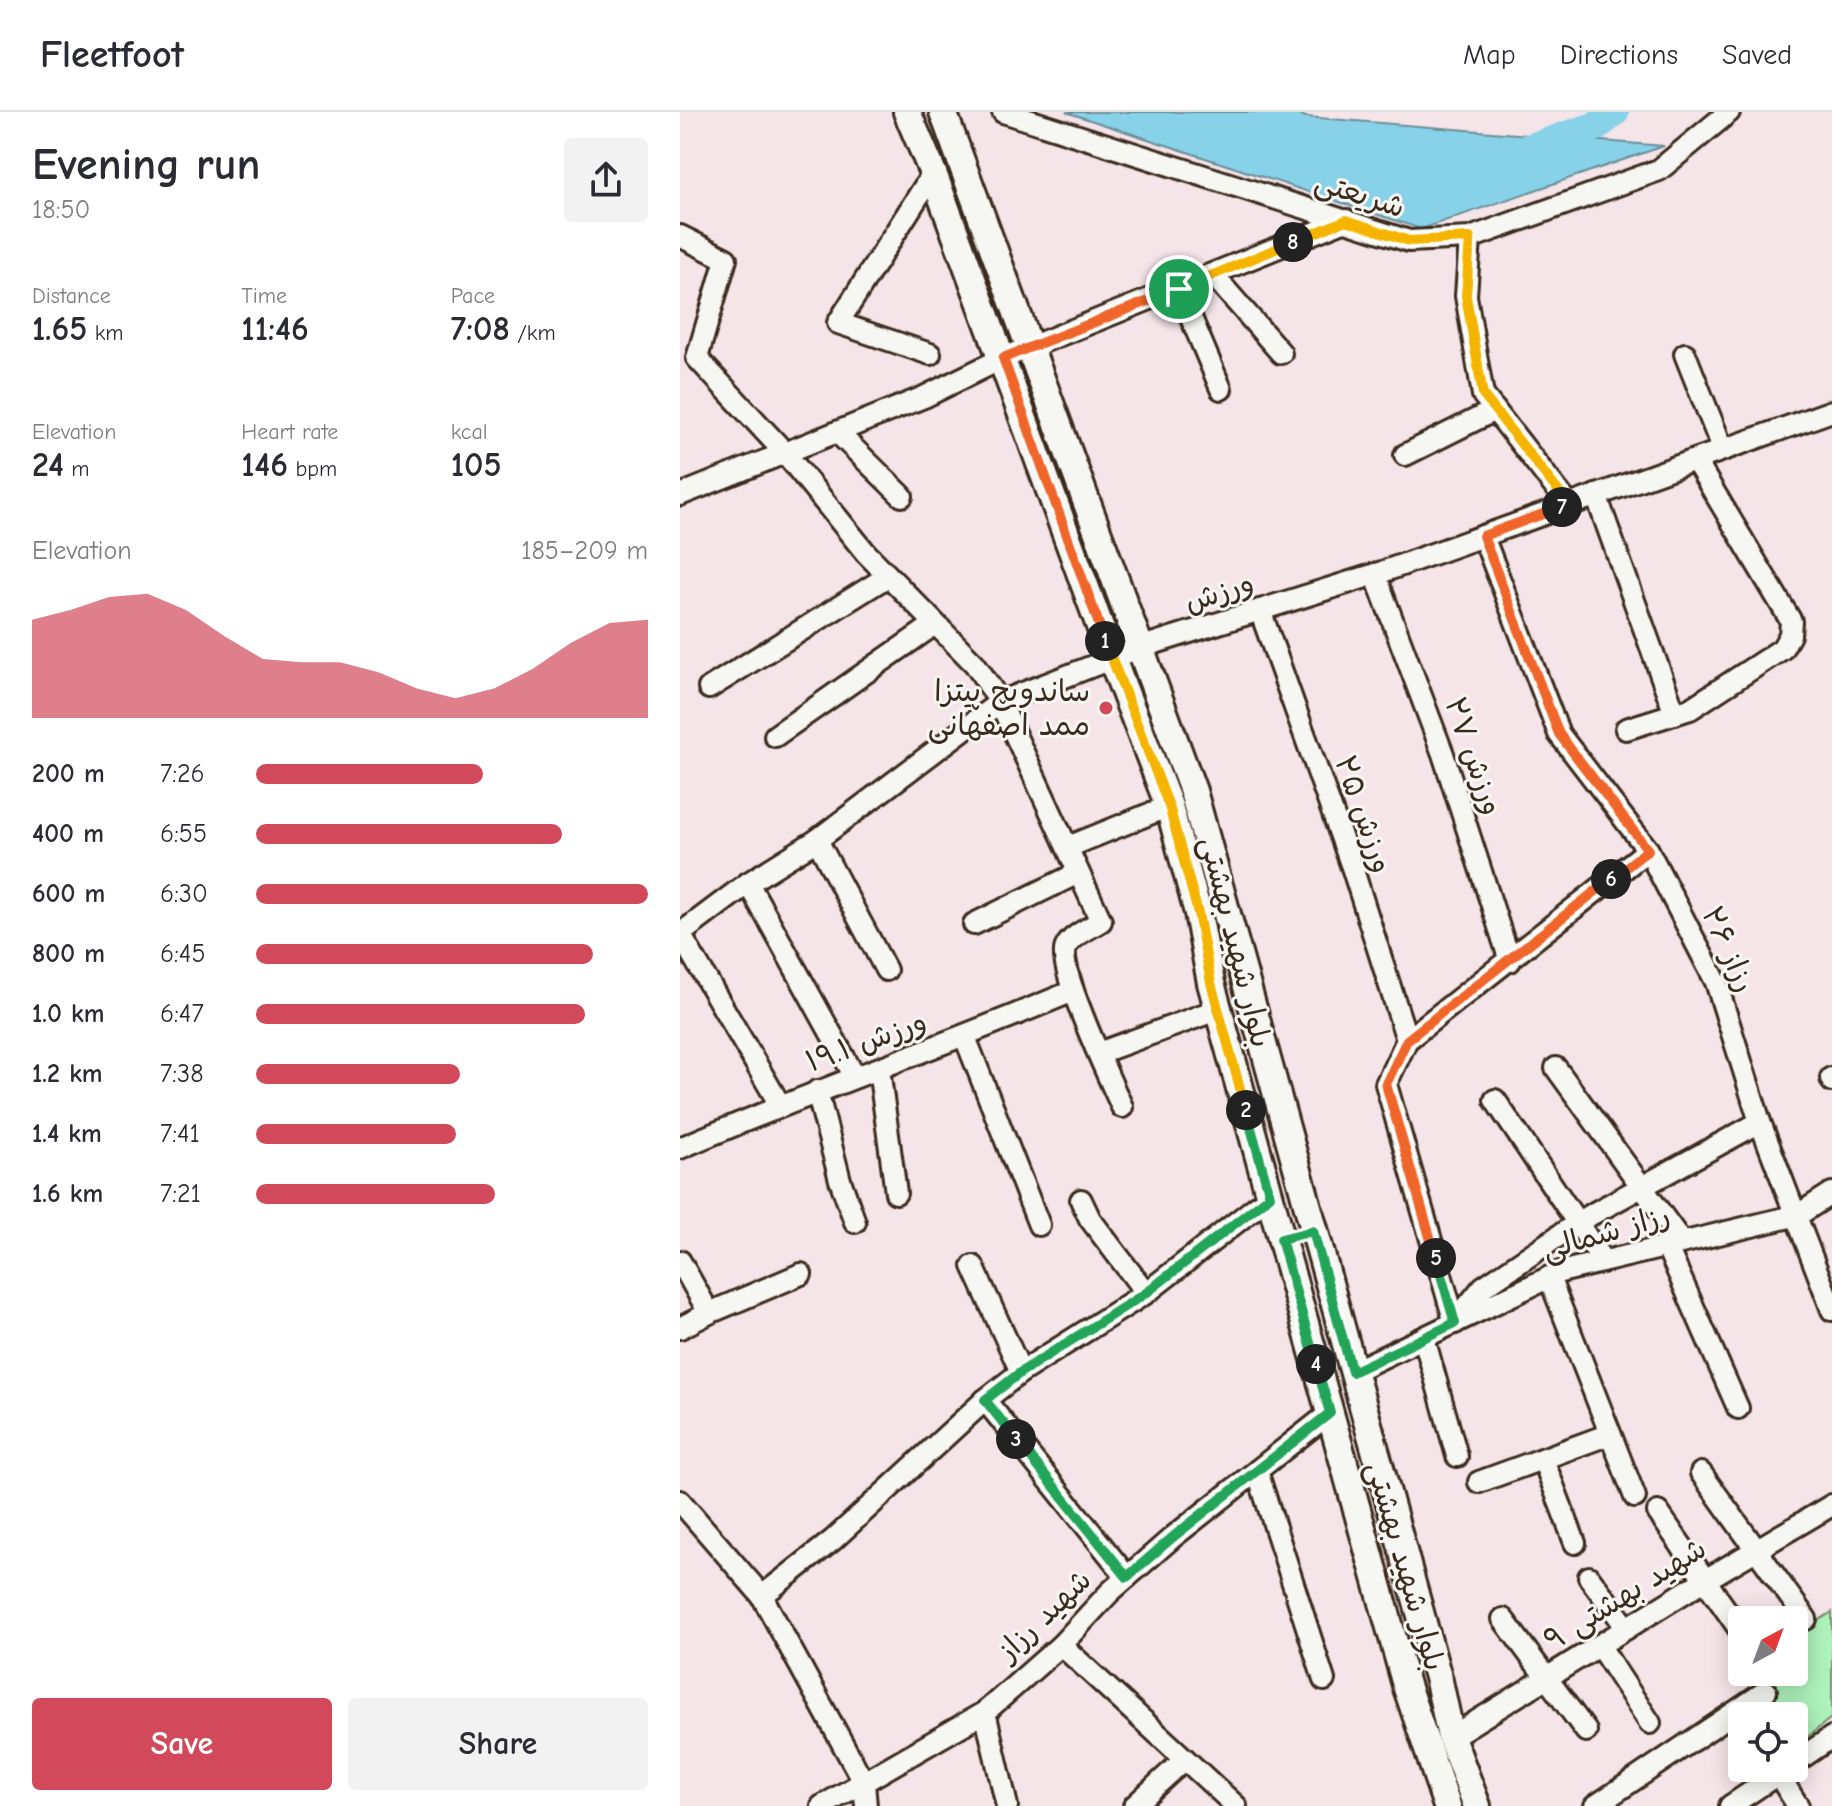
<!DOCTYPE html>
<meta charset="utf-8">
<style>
:root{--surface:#fff;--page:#f2f2f3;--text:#2b2b33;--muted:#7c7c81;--line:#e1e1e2;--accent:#d1495b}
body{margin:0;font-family:"Comic Neue","Playpen Sans Arabic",sans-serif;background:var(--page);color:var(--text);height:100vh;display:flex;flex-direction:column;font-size:30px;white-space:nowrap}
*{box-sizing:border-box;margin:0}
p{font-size:26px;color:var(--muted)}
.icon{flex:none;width:44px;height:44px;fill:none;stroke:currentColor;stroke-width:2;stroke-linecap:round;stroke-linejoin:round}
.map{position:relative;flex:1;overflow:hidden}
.panel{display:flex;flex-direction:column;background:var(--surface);width:680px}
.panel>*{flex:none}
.needle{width:52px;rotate:41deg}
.tools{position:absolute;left:1048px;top:1494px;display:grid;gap:16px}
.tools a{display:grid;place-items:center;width:80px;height:80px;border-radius:8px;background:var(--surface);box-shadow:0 4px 20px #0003;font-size:40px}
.pin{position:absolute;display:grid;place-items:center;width:68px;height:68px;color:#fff;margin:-34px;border:4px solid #fff;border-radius:50%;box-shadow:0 2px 8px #0007}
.km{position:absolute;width:40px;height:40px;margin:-20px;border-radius:50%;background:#222;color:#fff;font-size:22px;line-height:40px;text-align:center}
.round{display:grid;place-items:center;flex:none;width:84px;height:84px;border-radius:8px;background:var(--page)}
.headline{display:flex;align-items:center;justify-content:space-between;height:136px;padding:0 32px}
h1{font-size:44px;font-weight:800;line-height:60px}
.figures{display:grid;grid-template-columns:repeat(3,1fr);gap:12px;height:136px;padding:8px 32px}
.figures div{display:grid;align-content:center}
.figures b{font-size:34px;font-weight:800}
.figures small{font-size:22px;font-weight:400}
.figures p{font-size:22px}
.chart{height:224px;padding:16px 32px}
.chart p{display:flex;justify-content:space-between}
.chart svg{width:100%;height:144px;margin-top:8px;fill:var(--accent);opacity:.7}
.cta{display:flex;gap:16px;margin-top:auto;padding:16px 32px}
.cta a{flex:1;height:92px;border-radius:8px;background:var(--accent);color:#fff;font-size:32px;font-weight:800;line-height:92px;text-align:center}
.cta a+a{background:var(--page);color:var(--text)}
ul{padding:0 32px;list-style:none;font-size:26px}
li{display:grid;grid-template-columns:128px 96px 1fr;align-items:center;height:60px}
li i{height:20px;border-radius:10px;background:var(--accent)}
header{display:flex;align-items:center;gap:48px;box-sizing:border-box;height:112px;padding:0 40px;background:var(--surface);border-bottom:2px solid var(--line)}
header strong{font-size:38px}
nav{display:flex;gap:44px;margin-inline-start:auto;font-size:28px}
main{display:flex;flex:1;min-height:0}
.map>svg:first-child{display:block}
.green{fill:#adf1bb;stroke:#748e6c;stroke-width:2}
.water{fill:#88d2e9;stroke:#698f98;stroke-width:2}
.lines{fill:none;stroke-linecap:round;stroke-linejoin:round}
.river{stroke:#88d2e9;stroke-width:30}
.minor-casing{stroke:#3b2a1e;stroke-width:26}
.major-casing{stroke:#3b2a1e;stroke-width:32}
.minor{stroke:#f6f6f2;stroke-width:20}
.major{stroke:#f6f6f2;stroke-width:26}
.split-1-casing{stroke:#fff;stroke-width:16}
.split-2-casing{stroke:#fff;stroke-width:16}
.split-3-casing{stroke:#fff;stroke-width:16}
.split-4-casing{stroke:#fff;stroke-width:16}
.split-5-casing{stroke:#fff;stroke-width:16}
.split-6-casing{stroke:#fff;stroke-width:16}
.split-7-casing{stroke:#fff;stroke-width:16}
.split-8-casing{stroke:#fff;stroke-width:16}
.split-9-casing{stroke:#fff;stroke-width:16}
.split-1{stroke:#f0652b;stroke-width:10}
.split-2{stroke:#f5b400;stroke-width:10}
.split-3{stroke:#22a559;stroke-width:10}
.split-4{stroke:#22a559;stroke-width:10}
.split-5{stroke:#22a559;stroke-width:10}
.split-6{stroke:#f0652b;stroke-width:10}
.split-7{stroke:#f0652b;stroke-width:10}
.split-8{stroke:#f5b400;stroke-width:10}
.split-9{stroke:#f5b400;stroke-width:10}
.poi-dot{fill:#d1495b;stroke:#f6f6f2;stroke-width:3}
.labels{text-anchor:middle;stroke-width:6;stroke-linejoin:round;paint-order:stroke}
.street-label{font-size:30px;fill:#3b2a1e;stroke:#f6f6f2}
.poi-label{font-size:30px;fill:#3b2a1e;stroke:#f6f6f2;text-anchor:end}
</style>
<header>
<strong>Fleetfoot</strong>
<nav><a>Map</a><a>Directions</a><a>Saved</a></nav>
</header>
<main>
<section class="panel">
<div class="headline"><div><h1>Evening run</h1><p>18:50</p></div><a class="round"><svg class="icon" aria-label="share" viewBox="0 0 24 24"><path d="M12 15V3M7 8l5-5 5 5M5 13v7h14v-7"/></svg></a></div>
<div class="figures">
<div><p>Distance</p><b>1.65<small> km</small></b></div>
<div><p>Time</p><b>11:46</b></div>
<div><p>Pace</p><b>7:08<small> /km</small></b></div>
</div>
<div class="figures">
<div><p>Elevation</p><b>24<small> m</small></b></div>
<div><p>Heart rate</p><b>146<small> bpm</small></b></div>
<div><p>kcal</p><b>105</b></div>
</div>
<div class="chart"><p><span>Elevation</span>185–209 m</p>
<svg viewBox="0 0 160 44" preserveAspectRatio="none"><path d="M0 44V14L10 11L20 7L30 6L40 11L50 19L60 26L70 27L80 27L90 30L100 35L110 38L120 35L130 29L140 21L150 15L160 14V44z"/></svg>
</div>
<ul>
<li><b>200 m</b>7:26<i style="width:58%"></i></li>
<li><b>400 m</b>6:55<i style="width:78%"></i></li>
<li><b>600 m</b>6:30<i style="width:100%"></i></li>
<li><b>800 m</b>6:45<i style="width:86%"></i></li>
<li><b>1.0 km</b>6:47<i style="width:84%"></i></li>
<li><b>1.2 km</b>7:38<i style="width:52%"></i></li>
<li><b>1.4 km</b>7:41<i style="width:51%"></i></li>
<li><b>1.6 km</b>7:21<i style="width:61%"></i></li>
</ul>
<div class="cta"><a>Save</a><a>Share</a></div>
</section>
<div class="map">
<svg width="1152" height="1694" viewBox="0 0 1152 1694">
<rect width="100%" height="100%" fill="#f5e4e8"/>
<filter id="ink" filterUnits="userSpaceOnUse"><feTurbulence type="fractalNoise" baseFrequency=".0125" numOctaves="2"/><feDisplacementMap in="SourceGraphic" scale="16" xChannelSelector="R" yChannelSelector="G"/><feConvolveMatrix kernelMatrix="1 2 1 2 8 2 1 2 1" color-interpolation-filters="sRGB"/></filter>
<g filter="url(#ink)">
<polygon class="green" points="1152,1500 1152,1605 1114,1636 1114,1604 1098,1604 1077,1560 1114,1560 1114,1524"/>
<polygon class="water" points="386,0 612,0 626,5 984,34 741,117"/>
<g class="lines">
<polyline class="river" points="845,38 917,14 934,0"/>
<g class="minor-casing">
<g id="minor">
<polyline points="323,0 729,129 790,126 979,58 1049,0"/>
<path d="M0 124 46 147 17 246 105 341 186 441 295 552 320 590 421 809C410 816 392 823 386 835 376 854 431 970 442 995"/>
<polyline points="790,126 786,184 803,283 889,393"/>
<polyline points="533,163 601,241"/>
<polyline points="499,177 541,277"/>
<polyline points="250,242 158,211 253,61"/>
<polyline points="1005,242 1043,338"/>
<polyline points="157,320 222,384"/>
<polyline points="725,343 815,298"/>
<polyline points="0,383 244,285 323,246 666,108"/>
<polyline points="916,383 995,602"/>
<polyline points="803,424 879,622 968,738 1036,870 1080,1010 1152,1198"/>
<polyline points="695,462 763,642 830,849"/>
<polyline points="580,498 673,758 727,928"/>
<polyline points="29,576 208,464"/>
<polyline points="946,617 1010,597 1102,537 1110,523 1111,509 1015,348"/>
<polyline points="95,624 255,512"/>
<polyline points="137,728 206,858"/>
<polyline points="388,735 489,694"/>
<polyline points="68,771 175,965"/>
<polyline points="294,812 398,761"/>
<polyline points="0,822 68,771 137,728 320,590 459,536 702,460 1152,299"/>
<polyline points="0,822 100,993"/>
<polyline points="285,925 359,1113"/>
<polyline points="419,941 539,897"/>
<polyline points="876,956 1001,1129"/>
<polyline points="199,957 216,1081"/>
<polyline points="1151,966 1152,969"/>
<polyline points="137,979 160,1068 175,1110"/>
<polyline points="815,988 923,1149"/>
<path d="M0 1036C130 980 263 934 393 879"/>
<polyline points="401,1088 410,1107 466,1181"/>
<polyline points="986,1133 1058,1296"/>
<polyline points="0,1149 29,1201"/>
<polyline points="293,1154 341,1260"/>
<polyline points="869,1165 955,1385"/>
<polyline points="777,1207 803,1175 905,1106 1080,1010"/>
<polyline points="775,1211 706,972 727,928 968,738"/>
<polyline points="0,1216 29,1201 121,1162"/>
<polyline points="744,1226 777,1344"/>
<polyline points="672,1260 880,1160 1118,1103 1152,1081"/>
<polyline points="305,1288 447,1465"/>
<polyline points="863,1347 895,1431"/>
<polyline points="577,1359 644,1568"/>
<polyline points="1021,1361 1126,1507"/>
<polyline points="799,1370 930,1322"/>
<polyline points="0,1389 82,1484 184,1671 186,1694"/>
<polyline points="978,1400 1062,1521"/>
<polyline points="909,1465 947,1516"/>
<polyline points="82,1484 153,1428 305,1288 341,1260 466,1181 590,1084"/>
<polyline points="823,1507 906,1619"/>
<polyline points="381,1533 556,1694"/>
<polyline points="919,1533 970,1611"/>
<polyline points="305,1600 327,1694"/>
<polyline points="771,1625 1015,1474 1152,1393"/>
<polyline points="1114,1651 1152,1625"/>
<polyline points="1098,1662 1118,1694"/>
<polyline points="142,1694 305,1600 381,1533 430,1480 493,1425 650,1301"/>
<polyline points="454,1694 505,1647"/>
<polyline points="915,1694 1086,1579"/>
<polyline points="1050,1694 1107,1656"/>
</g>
</g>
<g class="major-casing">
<g id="major">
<polyline points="227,0 253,61 432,547 489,694 518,801 531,871 607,1147 726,1573 767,1694"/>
<polyline points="263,0 513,679 759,1569 771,1625 797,1694"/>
</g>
</g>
<use href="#minor" class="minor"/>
<use href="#major" class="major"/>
</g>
</g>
<g class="lines" filter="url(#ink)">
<g class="split-1-casing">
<polyline id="split-1" points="425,529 323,246 499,177"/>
</g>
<g class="split-2-casing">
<polyline id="split-2" points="425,529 489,694 518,801 531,871 566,998"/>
</g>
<g class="split-3-casing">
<polyline id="split-3" points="336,1327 305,1288 341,1260 466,1181 590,1084 566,998"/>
</g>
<g class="split-4-casing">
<polyline id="split-4" points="336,1327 447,1465 493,1425 650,1301 636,1252"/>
</g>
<g class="split-5-casing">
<polyline id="split-5" points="636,1252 601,1127 633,1119 672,1260 775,1211 756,1146"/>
</g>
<g class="split-6-casing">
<polyline id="split-6" points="756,1146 706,972 727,928 931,767"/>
</g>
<g class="split-7-casing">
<polyline id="split-7" points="882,395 803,424 879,622 968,738 931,767"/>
</g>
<g class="split-8-casing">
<polyline id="split-8" points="613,130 666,108 729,129 790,126 786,184 803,283 889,393 882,395"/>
</g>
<g class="split-9-casing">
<polyline id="split-9" points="499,177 613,130"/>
</g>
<use href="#split-1" class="split-1"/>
<use href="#split-2" class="split-2"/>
<use href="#split-3" class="split-3"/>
<use href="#split-4" class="split-4"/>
<use href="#split-5" class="split-5"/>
<use href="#split-6" class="split-6"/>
<use href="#split-7" class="split-7"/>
<use href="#split-8" class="split-8"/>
<use href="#split-9" class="split-9"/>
</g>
<circle class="poi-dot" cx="426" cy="596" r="8"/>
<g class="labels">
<g class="street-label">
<text transform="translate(680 82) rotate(18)" y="10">شریعتی</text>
<text transform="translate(539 480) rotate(-18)" y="10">ورزش</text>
<text transform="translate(794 644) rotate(71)" y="10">ورزش ۲۷</text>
<text transform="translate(684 702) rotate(71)" y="10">ورزش ۲۵</text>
<text transform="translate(556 830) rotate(76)" y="10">بلوار شهید بهشتی</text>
<text transform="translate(1049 837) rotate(66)" y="10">رزاز ۲۶</text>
<text transform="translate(186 929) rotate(-20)" y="10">ورزش ۱۹.۱</text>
<text transform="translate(926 1120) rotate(-16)" y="10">رزاز شمالی</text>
<text transform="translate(726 1454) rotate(74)" y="10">بلوار شهید بهشتی</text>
<text transform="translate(945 1482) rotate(-32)" y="10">شهید بهشتی ۹</text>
<text transform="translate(364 1503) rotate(-44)" y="10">شهید رزاز</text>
</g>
<g class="poi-label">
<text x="410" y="589">ساندویچ پیتزا<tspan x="410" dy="34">ممد اصفهانی</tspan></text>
</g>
</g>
</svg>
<div class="tools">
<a><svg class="needle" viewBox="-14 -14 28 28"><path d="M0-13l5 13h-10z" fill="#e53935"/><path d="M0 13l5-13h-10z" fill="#7c7c81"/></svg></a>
<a><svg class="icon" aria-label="locate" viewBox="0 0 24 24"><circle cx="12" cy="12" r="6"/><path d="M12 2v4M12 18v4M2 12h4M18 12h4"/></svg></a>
</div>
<div class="pin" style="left:499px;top:177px;background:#1e9e55"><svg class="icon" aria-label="arrive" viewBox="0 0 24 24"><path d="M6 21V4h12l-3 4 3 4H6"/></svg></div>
<b class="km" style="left:425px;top:529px">1</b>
<b class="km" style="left:566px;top:998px">2</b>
<b class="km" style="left:336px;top:1327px">3</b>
<b class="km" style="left:636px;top:1252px">4</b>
<b class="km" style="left:756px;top:1146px">5</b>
<b class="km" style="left:931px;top:767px">6</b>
<b class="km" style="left:882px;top:395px">7</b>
<b class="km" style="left:613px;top:130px">8</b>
</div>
</main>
